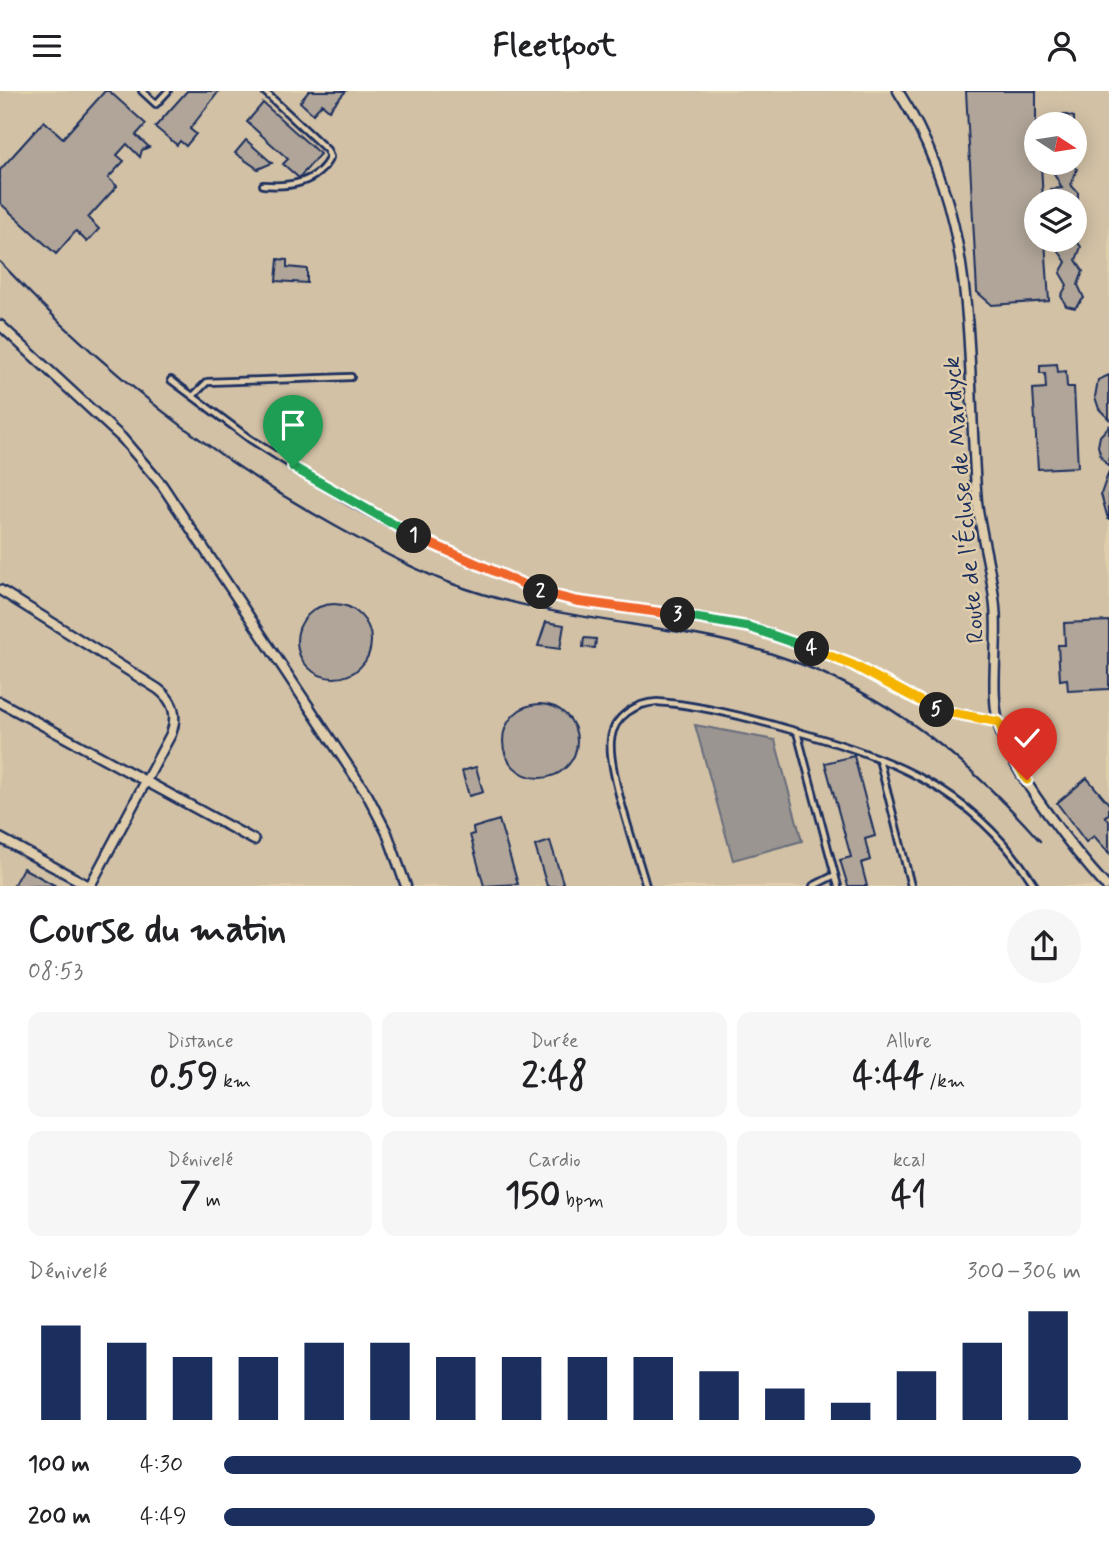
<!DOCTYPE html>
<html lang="fr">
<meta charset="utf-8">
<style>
:root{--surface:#fff;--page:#f6f6f6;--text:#202124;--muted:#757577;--accent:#1b2f5e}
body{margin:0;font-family:Mynerve,sans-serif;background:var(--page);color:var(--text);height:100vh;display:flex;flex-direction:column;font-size:26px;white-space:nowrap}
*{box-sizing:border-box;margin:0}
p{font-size:23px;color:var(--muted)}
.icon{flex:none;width:38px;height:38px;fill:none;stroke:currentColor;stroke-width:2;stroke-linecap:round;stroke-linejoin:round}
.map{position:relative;height:795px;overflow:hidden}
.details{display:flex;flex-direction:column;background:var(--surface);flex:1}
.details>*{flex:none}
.needle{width:46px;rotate:102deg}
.controls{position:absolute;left:1024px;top:21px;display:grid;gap:14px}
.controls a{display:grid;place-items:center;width:63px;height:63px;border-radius:50%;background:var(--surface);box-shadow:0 4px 18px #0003;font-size:35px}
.pin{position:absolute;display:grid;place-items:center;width:60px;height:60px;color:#fff;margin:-72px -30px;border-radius:50% 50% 50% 0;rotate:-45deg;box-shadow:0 0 7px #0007}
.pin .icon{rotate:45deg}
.km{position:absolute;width:35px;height:35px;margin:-18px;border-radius:50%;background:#222;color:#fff;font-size:19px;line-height:35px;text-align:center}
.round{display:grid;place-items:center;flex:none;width:74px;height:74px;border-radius:37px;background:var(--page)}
.overview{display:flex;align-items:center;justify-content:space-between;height:119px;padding:0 28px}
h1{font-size:38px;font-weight:800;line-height:52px}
.metrics{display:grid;grid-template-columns:repeat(3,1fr);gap:10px;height:119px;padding:7px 28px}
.metrics div{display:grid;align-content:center;border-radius:14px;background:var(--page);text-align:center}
.metrics b{font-size:35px;font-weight:800}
.metrics small{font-size:19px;font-weight:400}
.metrics p{font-size:19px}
.chart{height:196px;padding:14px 28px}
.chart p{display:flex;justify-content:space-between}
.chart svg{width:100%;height:126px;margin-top:7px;stroke:var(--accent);stroke-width:6}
ul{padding:0 28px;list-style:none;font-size:23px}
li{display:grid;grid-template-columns:112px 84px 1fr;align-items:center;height:52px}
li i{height:18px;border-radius:9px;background:var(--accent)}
header{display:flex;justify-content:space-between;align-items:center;height:91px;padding:0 28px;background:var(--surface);font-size:32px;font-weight:800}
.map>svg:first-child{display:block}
.built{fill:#d2c1a5;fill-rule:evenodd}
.water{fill:#9a9590;stroke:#676c7c;stroke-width:2}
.building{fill:#b0a598;stroke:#1b2f5e;stroke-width:2}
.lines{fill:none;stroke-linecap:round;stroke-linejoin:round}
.lane-casing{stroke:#1b2f5e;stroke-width:10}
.street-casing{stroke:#1b2f5e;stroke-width:13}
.lane{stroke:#e0cdab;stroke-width:4.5}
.street{stroke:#e0cdab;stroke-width:8}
.rail{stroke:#1b2f5e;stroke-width:2.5}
.split-1-casing{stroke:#fff;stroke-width:14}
.split-2-casing{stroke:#fff;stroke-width:14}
.split-3-casing{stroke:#fff;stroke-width:14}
.split-4-casing{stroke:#fff;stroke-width:14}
.split-5-casing{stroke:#fff;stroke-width:14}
.split-6-casing{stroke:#fff;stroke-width:14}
.split-1{stroke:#22a559;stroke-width:9}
.split-2{stroke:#f0652b;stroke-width:9}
.split-3{stroke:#f0652b;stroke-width:9}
.split-4{stroke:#22a559;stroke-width:9}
.split-5{stroke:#f5b400;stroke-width:9}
.split-6{stroke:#f5b400;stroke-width:9}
.labels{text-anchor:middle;stroke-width:5;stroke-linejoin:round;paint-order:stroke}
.street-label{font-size:24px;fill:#1b2f5e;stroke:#e0cdab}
</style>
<header><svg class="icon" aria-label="menu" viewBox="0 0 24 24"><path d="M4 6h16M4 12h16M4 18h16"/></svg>Fleetfoot<svg class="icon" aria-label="person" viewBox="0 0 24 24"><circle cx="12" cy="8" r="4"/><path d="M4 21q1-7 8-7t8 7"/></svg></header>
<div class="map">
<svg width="1109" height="795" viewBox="0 0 1109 795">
<rect width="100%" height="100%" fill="#e0cdab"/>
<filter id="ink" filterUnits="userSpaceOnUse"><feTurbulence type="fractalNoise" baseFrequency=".0143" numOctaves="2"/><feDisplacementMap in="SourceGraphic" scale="14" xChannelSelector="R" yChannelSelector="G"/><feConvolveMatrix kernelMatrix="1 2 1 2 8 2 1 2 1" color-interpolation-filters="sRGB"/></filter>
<g filter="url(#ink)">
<path class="built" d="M0 0H1109V795H0ZM1036 33H1074V72H1036ZM1036 110H1074V149H1036Z"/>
<polygon class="water" points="695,634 775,649 802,750 733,769"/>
<g class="building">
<polygon points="105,0 109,0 146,33 136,44 149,56 142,59 140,66 127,53 117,64 124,70 108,87 117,95 88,127 99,138 87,151 76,140 56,163 0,112 0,79 44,30 63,47"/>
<polygon points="187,0 219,0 190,38 196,43 186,55 180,50 177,54 155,36"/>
<polygon points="309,0 346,0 329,19 322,13 313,23 300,11"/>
<polygon points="966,0 1036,0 1036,72 1041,72 1043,110 1036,110 1036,149 1045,149 1049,210 992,214 977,201"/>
<polygon points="263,12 320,63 299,87 283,73 288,68 247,31"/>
<polygon points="1063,23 1074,26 1074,33 1050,33"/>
<polygon points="246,49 272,72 258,78 235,62"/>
<polygon points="1061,72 1072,72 1077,78 1071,94 1078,102 1078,110 1047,110 1050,98 1062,97 1054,82"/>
<polygon points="1064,149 1076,149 1081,156 1076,169 1083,180 1078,194 1084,207 1075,217 1066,215 1061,205 1067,194 1060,182 1066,171 1058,159"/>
<polygon points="278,168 287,169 287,176 307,178 307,192 276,190"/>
<polygon points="1057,273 1058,281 1066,280 1067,296 1074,296 1078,376 1038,378 1033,298 1046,297 1045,282 1040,282 1040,274"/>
<polygon points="1109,284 1109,328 1099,318 1095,306 1098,289"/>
<polygon points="1109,335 1109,376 1101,366 1098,355 1100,345"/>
<polygon points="1109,380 1109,428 1108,428 1101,403"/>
<circle cx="334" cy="550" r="37"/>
<polygon points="1109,530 1109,598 1068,600 1067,588 1060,589 1058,554 1065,554 1064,532"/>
<polygon points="546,531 564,534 560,558 538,555"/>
<polygon points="584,547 596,548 595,557 583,556"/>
<circle cx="540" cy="650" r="37"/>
<polygon points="854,665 875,745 865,748 870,769 861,772 867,795 848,795 840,769 851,766 825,672"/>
<polygon points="476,676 483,701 469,705 462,680"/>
<polygon points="1087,687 1109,713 1109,723 1105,725 1109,730 1109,762 1094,745 1086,751 1057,712"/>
<polygon points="499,729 518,793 484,795 470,744 474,743 473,737"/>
<polygon points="550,750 564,795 547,795 535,755"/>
<polygon points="23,777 56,795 13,795"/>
</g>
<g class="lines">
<g class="lane-casing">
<g id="lane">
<polyline points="142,0 156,13 168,0"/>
<path d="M263 94C289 96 317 93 330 66L327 59 264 0"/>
<polyline points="171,289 250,348 350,411 411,444 538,500 576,510 749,536 853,574 940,620 998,631"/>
<polyline points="193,305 207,291 351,286"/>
<polyline points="797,641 835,784 813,795"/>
<polyline points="879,668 911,795"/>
<polyline points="835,784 838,795"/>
<path d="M646 795C637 761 607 679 611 648 614 625 636 612 657 611 700 614 743 625 784 637 890 666 974 697 1035 795"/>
</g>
</g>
<g class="street-casing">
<g id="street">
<path d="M898 0C982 131 965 264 977 411 981 446 992 480 995 516 999 557 988 602 1001 642 1016 686 1074 760 1106 795"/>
<polyline points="0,234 122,347 162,394 368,705 387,742 406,795"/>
<path d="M0 499 158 598C174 610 178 624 171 643L90 795"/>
<polyline points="0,611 254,749"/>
<polyline points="0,747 89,795"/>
</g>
</g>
<use href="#lane" class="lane"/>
<use href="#street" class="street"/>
<path class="rail" d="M0 171C99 276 209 365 335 435 373 456 410 477 450 492 529 522 614 529 696 544 842 570 944 641 1040 750"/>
</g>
</g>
<g class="lines" filter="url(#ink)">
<g class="split-1-casing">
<polyline id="split-1" points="293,376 414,445"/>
</g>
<g class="split-2-casing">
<polyline id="split-2" points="414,445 541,501"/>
</g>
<g class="split-3-casing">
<polyline id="split-3" points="541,501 576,510 678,524"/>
</g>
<g class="split-4-casing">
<polyline id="split-4" points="678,524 749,536 812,558"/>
</g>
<g class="split-5-casing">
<polyline id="split-5" points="812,558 853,574 937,619"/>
</g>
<g class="split-6-casing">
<polyline id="split-6" points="937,619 999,631 1007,655 1027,689"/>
</g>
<use href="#split-1" class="split-1"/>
<use href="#split-2" class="split-2"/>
<use href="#split-3" class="split-3"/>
<use href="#split-4" class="split-4"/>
<use href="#split-5" class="split-5"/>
<use href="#split-6" class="split-6"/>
</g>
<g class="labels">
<g class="street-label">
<text transform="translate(963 409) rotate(-95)" y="8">Route de l'Écluse de Mardyck</text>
</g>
</g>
</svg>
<div class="controls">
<a><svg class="needle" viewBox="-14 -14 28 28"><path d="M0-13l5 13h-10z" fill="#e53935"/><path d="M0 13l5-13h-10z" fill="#757577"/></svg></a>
<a><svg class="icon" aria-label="layers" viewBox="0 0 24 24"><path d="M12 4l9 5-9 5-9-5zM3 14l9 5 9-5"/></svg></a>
</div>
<div class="pin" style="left:293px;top:376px;background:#1e9e55"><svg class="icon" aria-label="arrive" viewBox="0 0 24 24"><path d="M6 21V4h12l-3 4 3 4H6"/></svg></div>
<div class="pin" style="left:1027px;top:689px;background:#d93025"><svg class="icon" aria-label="check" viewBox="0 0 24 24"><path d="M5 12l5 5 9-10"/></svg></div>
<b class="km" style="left:414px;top:445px">1</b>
<b class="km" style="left:541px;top:501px">2</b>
<b class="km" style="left:678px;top:524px">3</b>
<b class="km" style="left:812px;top:558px">4</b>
<b class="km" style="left:937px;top:619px">5</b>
</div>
<section class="details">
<div class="overview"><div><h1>Course du matin</h1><p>08:53</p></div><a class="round"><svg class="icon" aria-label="share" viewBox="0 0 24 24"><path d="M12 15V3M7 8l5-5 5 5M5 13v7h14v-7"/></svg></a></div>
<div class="metrics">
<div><p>Distance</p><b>0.59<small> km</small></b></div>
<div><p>Durée</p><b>2:48</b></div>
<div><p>Allure</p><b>4:44<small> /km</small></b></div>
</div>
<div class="metrics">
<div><p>Dénivelé</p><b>7<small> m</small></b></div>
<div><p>Cardio</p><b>150<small> bpm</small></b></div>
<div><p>kcal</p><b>41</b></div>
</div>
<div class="chart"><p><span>Dénivelé</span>300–306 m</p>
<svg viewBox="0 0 160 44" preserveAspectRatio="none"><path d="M5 44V11M15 44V17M25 44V22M35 44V22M45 44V17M55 44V17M65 44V22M75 44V22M85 44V22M95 44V22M105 44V27M115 44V33M125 44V38M135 44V27M145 44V17M155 44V6"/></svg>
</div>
<ul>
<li><b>100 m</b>4:30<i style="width:100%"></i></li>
<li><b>200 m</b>4:49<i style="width:76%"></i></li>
</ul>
</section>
